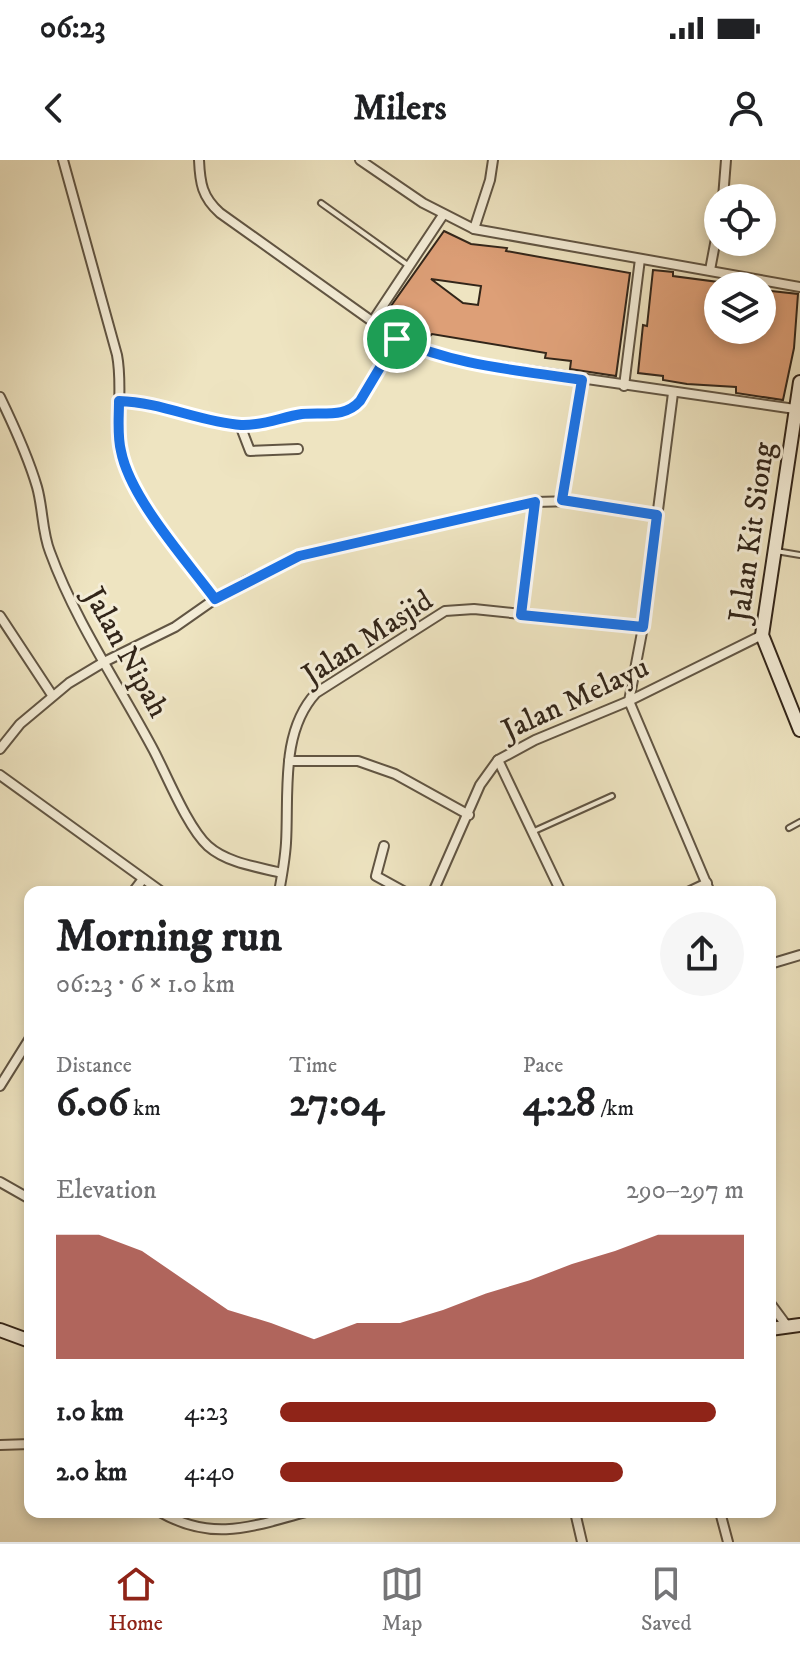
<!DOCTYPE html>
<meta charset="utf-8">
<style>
:root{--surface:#fff;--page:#f6f6f6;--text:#202124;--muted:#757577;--line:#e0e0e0;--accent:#8f2418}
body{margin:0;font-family:"IM FELL DW Pica",serif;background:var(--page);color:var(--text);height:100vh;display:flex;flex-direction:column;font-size:30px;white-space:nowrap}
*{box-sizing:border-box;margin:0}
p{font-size:26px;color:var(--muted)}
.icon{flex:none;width:44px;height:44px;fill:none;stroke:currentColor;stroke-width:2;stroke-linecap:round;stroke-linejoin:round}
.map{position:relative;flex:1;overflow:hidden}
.panel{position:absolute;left:24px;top:726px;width:752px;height:632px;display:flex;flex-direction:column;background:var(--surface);border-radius:16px;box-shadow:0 4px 12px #0003}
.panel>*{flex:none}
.controls{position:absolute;left:704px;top:24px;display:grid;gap:16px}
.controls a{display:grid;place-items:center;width:72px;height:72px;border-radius:50%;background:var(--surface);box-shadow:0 4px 12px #0003;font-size:40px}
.pin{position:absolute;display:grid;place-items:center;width:68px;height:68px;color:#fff;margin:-34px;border:4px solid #fff;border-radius:50%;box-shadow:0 2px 8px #0007}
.round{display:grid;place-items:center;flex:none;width:84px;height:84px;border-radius:42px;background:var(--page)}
.summary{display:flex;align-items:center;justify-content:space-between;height:136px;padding:0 32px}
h1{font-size:44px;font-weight:700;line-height:60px}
.metrics{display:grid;grid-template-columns:repeat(3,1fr);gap:12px;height:136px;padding:8px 32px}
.metrics div{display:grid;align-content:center}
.metrics b{font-size:40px;font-weight:700}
.metrics small{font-size:22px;font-weight:400}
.metrics p{font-size:22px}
.chart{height:224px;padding:16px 32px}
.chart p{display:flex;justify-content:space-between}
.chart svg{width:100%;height:144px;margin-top:8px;fill:var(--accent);opacity:.7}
ul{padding:0 32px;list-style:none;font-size:26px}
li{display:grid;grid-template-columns:128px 96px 1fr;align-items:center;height:60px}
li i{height:20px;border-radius:10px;background:var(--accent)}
.status{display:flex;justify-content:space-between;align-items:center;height:56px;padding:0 40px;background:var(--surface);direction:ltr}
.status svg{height:22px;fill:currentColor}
header{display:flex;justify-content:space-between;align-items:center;height:104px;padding:0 32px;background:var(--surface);font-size:36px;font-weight:700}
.menu{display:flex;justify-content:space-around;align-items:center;height:112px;border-top:2px solid var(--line);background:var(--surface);font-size:22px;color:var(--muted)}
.menu a{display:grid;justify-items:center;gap:4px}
.menu .selected{color:var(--accent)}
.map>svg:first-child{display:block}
.building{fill:#dd9f77;stroke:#322519;stroke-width:2;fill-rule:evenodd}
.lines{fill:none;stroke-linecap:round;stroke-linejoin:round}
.lane-casing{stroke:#615543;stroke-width:8}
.street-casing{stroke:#615543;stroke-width:12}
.secondary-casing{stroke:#322519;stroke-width:16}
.lane{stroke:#f4edd7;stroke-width:4}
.street{stroke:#f4edd7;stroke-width:8}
.secondary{stroke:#f4edd7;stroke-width:12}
.route-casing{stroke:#fff;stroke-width:16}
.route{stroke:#1a73e8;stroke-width:10}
.labels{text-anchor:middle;stroke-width:6;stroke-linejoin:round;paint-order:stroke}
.street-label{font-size:30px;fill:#322519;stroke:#f4edd7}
</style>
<div class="status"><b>06:23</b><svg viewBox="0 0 49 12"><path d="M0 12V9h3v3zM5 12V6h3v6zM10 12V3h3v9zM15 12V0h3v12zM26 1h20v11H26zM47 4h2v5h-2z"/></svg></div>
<header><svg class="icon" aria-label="back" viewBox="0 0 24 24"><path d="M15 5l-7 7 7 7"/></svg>Milers<svg class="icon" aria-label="person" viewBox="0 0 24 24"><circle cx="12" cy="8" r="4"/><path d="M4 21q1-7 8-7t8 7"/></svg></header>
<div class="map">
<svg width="800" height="1382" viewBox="0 0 800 1382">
<rect width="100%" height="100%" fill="#eee4c1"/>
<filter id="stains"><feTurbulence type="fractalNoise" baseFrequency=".0025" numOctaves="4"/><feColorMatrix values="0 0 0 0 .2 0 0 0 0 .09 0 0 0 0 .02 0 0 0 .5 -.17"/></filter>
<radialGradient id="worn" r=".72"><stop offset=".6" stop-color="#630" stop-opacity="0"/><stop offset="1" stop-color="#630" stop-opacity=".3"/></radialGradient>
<g class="building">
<path d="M444 71 471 84 507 88 506 91 630 113 616 216 570 209 571 201 545 198 546 193 432 174 428 178 409 163 412 159 391 146ZM431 119 481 126 478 145 463 143Z"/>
<polygon points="653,110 673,112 673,116 718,122 718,170 762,170 762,130 798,134 794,188 783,240 736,233 736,227 687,224 663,220 663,216 638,213 643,165 647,166"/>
</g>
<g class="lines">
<g class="lane-casing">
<g id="lane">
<polyline points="321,43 409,106"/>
<polyline points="776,391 800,395"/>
<polyline points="789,668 800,662"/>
<polyline points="532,672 612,636"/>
</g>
</g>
<g class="street-casing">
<g id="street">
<path d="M63 0 117 195C123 226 116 256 120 288 126 333 187 401 215 439"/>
<path d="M199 0C200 23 202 37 220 53L397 179 425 192 455 200 795 249"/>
<polyline points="360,0 423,43 474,69 800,127"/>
<polyline points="723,38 726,0"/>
<polyline points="474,69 490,20 493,0"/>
<polyline points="710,110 718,68"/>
<polyline points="372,162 443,55"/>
<polyline points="624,226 640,99"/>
<polyline points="673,233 643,467 629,541 710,732"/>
<path d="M0 237C14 266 28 296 37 327 43 348 42 372 50 392 76 463 119 525 154 591 167 616 188 668 208 686 227 703 258 707 282 713"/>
<path d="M119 241C161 242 200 262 241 264 262 266 282 257 302 254 323 252 345 258 360 241L397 179"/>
<polyline points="240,265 250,291 298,289"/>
<polyline points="562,340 582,220"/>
<polyline points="521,455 535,342"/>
<polyline points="0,456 52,535"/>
<polyline points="0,589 20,564 69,523 104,502 175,467 215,439 246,421 299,396 535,342 575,341 657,355"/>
<polyline points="498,600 561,732"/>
<polyline points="289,601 358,601 395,614 469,655"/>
<polyline points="0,615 162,732"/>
<polyline points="384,686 376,716 405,732"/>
<polyline points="133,732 143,719"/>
<path d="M279 732C282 716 285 699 286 683 289 633 280 572 316 533L445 451 474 449 643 467"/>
<polyline points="433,732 480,625 498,600 535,580 629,541 762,475"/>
<polyline points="688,732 707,723"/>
<polyline points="770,804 800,795"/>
<polyline points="0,926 30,878"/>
<polyline points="0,1022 30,1039"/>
<polyline points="770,1143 787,1166"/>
<polyline points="0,1285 30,1284"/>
<path d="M160 1352C212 1382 251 1367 306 1352"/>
<polyline points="575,1352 582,1382"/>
<polyline points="720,1352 728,1382"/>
</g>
</g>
<g class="secondary-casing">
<g id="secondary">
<polyline points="800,222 762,475 800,570"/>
<polyline points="770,1169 800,1165"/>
<polyline points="0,1170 30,1181"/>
</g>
</g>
<use href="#lane" class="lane"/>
<use href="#street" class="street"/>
<use href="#secondary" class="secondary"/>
</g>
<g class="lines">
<g class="route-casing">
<path id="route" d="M397 179C455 206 519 210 582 220L562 340 657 355 643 467 521 455 535 342 299 396 215 439C186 400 130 338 121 291 117 275 119 258 119 241 161 242 200 262 241 265 262 266 282 257 302 254 324 252 345 258 360 241Z"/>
</g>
<use href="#route" class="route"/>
</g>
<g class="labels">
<g class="street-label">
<text transform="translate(751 372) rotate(-82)" y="10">Jalan Kit Siong</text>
<text transform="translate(367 477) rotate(-33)" y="10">Jalan Masjid</text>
<text transform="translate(127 492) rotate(61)" y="10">Jalan Nipah</text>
<text transform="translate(575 538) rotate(-25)" y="10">Jalan Melayu</text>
</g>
</g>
<rect width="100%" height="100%" filter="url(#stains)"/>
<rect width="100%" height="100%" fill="url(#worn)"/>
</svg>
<div class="controls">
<a><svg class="icon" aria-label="locate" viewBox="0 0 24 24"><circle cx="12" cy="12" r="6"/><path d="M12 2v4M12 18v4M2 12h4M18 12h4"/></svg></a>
<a><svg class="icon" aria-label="layers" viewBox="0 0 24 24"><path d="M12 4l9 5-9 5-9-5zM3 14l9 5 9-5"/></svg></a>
</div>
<div class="pin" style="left:397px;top:179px;background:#1e9e55"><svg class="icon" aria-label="arrive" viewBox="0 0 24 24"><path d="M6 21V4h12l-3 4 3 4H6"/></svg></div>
<section class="panel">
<div class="summary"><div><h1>Morning run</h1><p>06:23 · 6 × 1.0 km</p></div><a class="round"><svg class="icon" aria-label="share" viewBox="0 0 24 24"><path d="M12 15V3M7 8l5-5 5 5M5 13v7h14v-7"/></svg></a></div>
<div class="metrics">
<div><p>Distance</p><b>6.06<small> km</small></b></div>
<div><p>Time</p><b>27:04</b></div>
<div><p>Pace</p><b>4:28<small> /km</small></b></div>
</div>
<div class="chart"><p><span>Elevation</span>290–297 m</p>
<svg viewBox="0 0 160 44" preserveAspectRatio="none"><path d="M0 44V6L10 6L20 11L30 20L40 29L50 33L60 38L70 33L80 33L90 29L100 24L110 20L120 15L130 11L140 6L150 6L160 6V44z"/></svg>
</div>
<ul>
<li><b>1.0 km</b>4:23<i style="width:94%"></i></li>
<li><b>2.0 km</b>4:40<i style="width:74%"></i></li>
</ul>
</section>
</div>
<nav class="menu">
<a class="selected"><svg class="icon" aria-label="home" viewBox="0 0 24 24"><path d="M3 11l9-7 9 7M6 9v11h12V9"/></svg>Home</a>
<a><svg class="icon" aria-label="map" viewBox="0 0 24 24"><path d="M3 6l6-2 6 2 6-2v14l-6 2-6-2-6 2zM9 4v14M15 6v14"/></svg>Map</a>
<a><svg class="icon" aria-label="saved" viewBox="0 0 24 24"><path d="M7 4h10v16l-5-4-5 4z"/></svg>Saved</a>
</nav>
